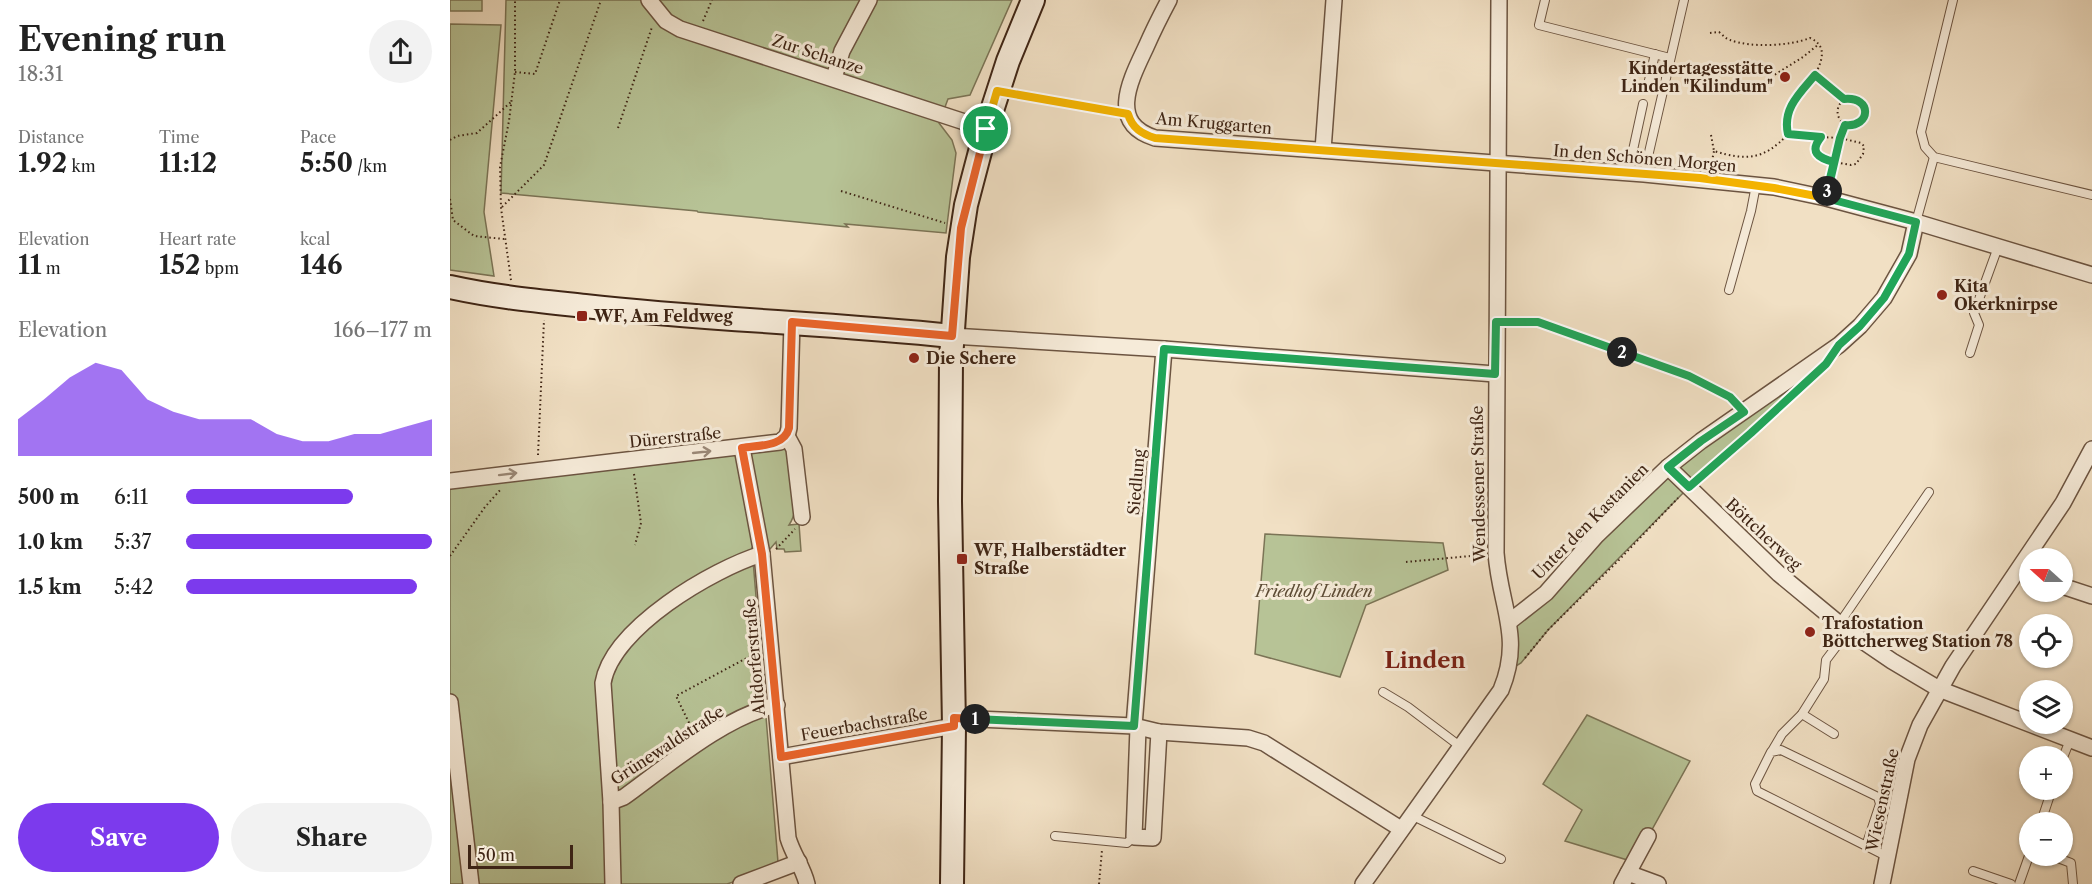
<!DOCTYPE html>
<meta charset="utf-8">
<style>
:root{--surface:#fff;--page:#f2f2f2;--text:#222;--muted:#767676;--accent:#7c3aed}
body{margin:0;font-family:"Libre Caslon Text",serif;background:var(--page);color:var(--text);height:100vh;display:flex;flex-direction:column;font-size:22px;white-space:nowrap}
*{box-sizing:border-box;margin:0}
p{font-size:20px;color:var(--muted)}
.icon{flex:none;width:33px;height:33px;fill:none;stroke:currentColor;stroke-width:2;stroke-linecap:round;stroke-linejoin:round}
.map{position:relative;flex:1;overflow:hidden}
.drawer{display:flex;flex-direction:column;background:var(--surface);width:450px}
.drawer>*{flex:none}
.needle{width:39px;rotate:291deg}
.buttons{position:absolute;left:1569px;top:548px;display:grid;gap:12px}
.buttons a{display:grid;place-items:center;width:54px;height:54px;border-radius:50%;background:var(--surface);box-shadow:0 2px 4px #0004;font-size:30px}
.scale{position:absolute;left:18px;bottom:15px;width:105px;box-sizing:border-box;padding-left:6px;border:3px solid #3f2515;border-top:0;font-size:16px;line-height:21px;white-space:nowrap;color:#3f2515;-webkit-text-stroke:4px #f6ebd9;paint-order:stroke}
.pin{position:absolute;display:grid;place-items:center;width:51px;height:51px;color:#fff;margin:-26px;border:3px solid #fff;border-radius:50%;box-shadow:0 2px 6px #0007}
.km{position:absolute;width:30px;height:30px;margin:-15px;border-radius:50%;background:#222;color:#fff;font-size:16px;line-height:30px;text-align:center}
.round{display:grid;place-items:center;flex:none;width:63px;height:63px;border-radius:32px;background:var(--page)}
.overview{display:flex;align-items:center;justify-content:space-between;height:102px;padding:0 18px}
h1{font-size:33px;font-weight:700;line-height:45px}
.figures{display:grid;grid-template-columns:repeat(3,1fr);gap:9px;height:102px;padding:6px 18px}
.figures div{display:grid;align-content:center}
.figures b{font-size:26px;font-weight:700}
.figures small{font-size:16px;font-weight:400}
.figures p{font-size:16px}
.chart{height:168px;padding:12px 18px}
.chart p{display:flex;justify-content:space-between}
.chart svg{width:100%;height:108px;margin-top:6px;fill:var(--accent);opacity:.7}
.button{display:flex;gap:12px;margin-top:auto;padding:12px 18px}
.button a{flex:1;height:69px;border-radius:36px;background:var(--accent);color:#fff;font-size:24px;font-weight:700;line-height:69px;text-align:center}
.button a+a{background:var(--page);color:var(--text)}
ul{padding:0 18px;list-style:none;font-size:20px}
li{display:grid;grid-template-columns:96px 72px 1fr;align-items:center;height:45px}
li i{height:15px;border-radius:8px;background:var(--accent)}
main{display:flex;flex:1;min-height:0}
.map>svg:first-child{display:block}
.green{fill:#b7c396;stroke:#7b7456;stroke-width:1.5}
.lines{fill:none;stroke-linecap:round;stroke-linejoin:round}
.lane-casing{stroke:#6c5441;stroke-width:10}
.street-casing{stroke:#6c5441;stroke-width:18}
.secondary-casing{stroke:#3f2515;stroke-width:26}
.path{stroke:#3f2515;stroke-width:2;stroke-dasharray:1.5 3;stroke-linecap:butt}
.lane{stroke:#f6ebd9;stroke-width:8}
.street{stroke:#f6ebd9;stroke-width:15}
.secondary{stroke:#f6ebd9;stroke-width:22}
.oneway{stroke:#9a8877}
.split-1-casing{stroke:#fff;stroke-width:12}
.split-2-casing{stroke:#fff;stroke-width:12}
.split-3-casing{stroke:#fff;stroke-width:12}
.split-4-casing{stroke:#fff;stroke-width:12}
.split-1{stroke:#f0652b;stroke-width:8}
.split-2{stroke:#22a559;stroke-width:8}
.split-3{stroke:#22a559;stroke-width:8}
.split-4{stroke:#f5b400;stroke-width:8}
.poi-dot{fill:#8f2418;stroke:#f6ebd9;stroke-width:2}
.labels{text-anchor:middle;stroke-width:6;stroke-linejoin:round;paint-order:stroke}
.street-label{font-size:16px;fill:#3f2515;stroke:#f6ebd9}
.poi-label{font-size:16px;font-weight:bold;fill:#3f2515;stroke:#f6ebd9;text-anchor:start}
.park-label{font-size:16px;font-style:italic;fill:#5d4c35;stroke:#f6ebd9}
.district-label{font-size:22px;font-weight:bold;fill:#7a1f14;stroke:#f6ebd9}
</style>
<main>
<section class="drawer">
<div class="overview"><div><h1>Evening run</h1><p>18:31</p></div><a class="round"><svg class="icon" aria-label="share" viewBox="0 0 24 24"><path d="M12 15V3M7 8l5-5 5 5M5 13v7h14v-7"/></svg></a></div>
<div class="figures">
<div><p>Distance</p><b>1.92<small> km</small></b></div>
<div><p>Time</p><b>11:12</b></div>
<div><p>Pace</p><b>5:50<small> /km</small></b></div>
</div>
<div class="figures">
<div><p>Elevation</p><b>11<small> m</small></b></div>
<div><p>Heart rate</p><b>152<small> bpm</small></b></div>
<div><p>kcal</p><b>146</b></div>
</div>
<div class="chart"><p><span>Elevation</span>166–177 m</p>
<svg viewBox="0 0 160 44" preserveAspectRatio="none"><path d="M0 44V29L10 21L20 12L30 6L40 9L50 21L60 26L70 29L80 29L90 29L100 35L110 38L120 38L130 35L140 35L150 32L160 29V44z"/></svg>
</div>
<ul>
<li><b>500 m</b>6:11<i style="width:68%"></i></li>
<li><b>1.0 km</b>5:37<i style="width:100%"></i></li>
<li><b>1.5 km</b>5:42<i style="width:94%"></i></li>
</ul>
<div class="button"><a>Save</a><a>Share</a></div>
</section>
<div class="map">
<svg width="1642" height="884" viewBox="0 0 1642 884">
<rect width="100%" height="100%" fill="#f1e0c4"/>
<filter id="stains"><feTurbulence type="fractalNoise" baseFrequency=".00333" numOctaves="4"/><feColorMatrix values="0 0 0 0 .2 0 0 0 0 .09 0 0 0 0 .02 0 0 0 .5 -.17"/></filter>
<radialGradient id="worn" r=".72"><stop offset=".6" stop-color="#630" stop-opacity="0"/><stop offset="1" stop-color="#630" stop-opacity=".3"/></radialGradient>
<g class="green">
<rect x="0" y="0" width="32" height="11"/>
<polygon points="56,0 562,0 520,95 498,99 489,123 502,140 506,153 496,233 395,224 398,227 248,212 247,211 51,193"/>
<polygon points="0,24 51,25 34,212 44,276 0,270"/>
<polygon points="1389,345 1376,364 1239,487 1098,630 1071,663 1058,671 1059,622 1218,467"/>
<path d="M330 437C334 444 340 452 342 459 347 478 350 509 339 525L349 524 351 551 335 552 334 549H327L326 542 320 549 302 548 328 862 323 869 277 884H0V475Z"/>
<polygon points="815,534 993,543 998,570 916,605 890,677 805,654"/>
<polygon points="1137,715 1240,761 1184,862 1115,841 1132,810 1093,784"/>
</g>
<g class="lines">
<g class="lane-casing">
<g id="lane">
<polyline points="1095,0 1089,25 1220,58"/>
<polyline points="1503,0 1471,132 1475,147 1484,157 1642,195"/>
<polyline points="1197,89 1205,54"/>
<polyline points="1178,173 1193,104"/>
<polyline points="1194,174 1234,0"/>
<polyline points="1466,222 1484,157"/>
<polyline points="1279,290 1301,211 1306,185"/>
<polyline points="1046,322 1088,322 1239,376 1280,397 1294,412"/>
<polyline points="1520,353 1529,325 1524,313 1548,247"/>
<polyline points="1389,624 1479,492"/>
<polyline points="933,692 958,707 1011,747"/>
<polyline points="1352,714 1384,734"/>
<polyline points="1322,751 1332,734 1352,714 1374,679 1376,660 1398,631"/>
<polyline points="1612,760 1620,740"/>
<polyline points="961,815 1051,859"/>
<polyline points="1591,822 1602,789"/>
<polyline points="605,836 677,843 684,837"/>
<polyline points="1416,846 1430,804 1428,797 1331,750 1321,752 1305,784 1307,791 1438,857"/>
<polyline points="1600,855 1621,863 1623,884"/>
<polyline points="1523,871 1561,884"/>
<polyline points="1569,884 1580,853"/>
</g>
</g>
<g class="street-casing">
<g id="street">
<polyline points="199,0 216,21 230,29 536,129"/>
<path d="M719 0C711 15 703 31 696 47 681 79 657 123 705 138L1194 174 1324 187 1376 198 1466 222 1642 275"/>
<polyline points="384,78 392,51 419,0"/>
<polyline points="873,150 884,0"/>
<polyline points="502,336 714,349 1045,374"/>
<polyline points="337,436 344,449 352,517"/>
<path d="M292 448 312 554 338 838C343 855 353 867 357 884"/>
<polyline points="1218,467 1329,574 1398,631 1442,661 1489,689 1642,748"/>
<polyline points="0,481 330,442 337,436 339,428 342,322"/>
<polyline points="1612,586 1642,596"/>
<polyline points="1059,622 1096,593 1146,536 1218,467 1251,441 1389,345 1410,326 1434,298 1459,254 1466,222"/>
<polyline points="0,702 21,884"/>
<polyline points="504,718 684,726 709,732 798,738 814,743 951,829"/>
<polyline points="684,726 714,349"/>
<polyline points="688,728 684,837 703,838 709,732"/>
<polyline points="331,757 504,726"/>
<path d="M161 802 174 797C217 766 275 716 327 705"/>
<polyline points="1178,873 1208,884"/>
<path d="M163 884 161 802 153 683C162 628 263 569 312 554"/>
<polyline points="291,884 349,862"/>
<path d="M913 884 1051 690C1073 637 1050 607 1046 553L1049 0"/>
<polyline points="1172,884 1198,836"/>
<polyline points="1432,884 1457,759 1470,725 1503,666 1613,503 1642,449"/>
</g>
</g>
<g class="secondary-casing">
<g id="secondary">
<path d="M0 287C45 297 89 301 135 306 257 320 380 323 502 336"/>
<polyline points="502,884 504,726 500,501 501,359 508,257 516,205 536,129 558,61 583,0"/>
</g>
</g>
<g class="path">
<polyline points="253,21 262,0"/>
<path d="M1260 33 1269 32C1273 35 1276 39 1280 40 1301 48 1340 46 1360 38 1378 46 1372 61 1365 75L1394 99C1411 98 1423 108 1409 124L1403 126 1395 125 1390 138 1411 143 1414 146 1413 154 1406 164 1401 165 1384 162 1390 138 1371 137"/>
<polyline points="65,72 85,74 110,0"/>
<polyline points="1302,89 1353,57 1369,44"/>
<polyline points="566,94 663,111"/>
<path d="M1393 100C1385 108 1386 118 1395 125"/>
<polyline points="168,128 202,27"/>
<path d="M1338 134C1332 108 1351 92 1365 75"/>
<path d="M1261 135 1264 151C1296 161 1314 160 1338 134L1371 137C1359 152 1368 158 1384 162L1379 183"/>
<polyline points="0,140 7,136 27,133 61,102"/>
<polyline points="1261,166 1264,151"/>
<polyline points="391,191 495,223"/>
<polyline points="0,199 3,220 24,236 54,239"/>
<polyline points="52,207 94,165 151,0"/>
<polyline points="61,280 51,208 50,167 59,121 65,72 65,0"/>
<polyline points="88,455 94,320"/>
<polyline points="184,474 191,523 185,545"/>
<polyline points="1250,477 1336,401"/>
<polyline points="326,549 345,529"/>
<polyline points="0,556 35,507 51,489"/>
<polyline points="956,562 1031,555"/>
<polyline points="1075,658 1098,630 1169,560 1228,498"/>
<polyline points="243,731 226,696 306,653"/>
<polyline points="649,884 652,850"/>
</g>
<use href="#lane" class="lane"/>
<use href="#street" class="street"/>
<use href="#secondary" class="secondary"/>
</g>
<defs><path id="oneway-shaft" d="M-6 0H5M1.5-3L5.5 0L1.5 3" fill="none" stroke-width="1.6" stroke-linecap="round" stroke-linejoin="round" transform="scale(1.5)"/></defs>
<g class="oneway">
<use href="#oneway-shaft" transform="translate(252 452) rotate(-6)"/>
<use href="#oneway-shaft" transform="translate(58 474) rotate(-7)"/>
</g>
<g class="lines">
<g class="split-1-casing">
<path id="split-1" d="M525 719 504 718V726L331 757 312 554 292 448C309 445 334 447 339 428L342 322 502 336 511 228 536 129"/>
</g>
<g class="split-2-casing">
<polyline id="split-2" points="525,719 684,726 714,349 1045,374 1046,322 1088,322 1172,352"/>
</g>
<g class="split-3-casing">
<path id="split-3" d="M1172 352 1239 376 1280 397 1294 412 1251 441 1218 467 1239 487 1301 433 1376 364 1389 345 1410 326 1434 298 1459 254 1466 222 1376 198 1390 138 1395 125C1421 128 1423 96 1394 99L1365 75C1351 92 1332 108 1338 134L1371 137C1359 152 1368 158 1384 162L1377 191"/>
</g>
<g class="split-4-casing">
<path id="split-4" d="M536 129 547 91 678 114C682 128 692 134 705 138L1250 178 1324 188 1376 198 1377 191"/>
</g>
<use href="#split-1" class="split-1"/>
<use href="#split-2" class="split-2"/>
<use href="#split-3" class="split-3"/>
<use href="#split-4" class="split-4"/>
</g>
<g class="poi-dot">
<circle cx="1335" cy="77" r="6"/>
<circle cx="1492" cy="295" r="6"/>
<rect x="126" y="310" width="12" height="12" rx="3"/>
<circle cx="464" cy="358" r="6"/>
<rect x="506" y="553" width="12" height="12" rx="3"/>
<circle cx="1360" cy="632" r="6"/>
</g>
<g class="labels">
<g class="street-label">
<text transform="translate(368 54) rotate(18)" y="6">Zur Schanze</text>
<text transform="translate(764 123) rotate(5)" y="6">Am Kruggarten</text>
<text transform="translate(1195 158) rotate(5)" y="6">In den Schönen Morgen</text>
<text transform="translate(225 437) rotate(-6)" y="6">Dürerstraße</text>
<text transform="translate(686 482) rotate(-85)" y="6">Siedlung</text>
<text transform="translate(1028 484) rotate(-91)" y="6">Wendessener Straße</text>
<text transform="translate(1140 521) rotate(-45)" y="6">Unter den Kastanien</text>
<text transform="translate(1314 534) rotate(43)" y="6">Böttcherweg</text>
<text transform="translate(304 657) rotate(-95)" y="6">Altdorferstraße</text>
<text transform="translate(414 724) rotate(-10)" y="6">Feuerbachstraße</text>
<text transform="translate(217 745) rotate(-33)" y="6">Grünewaldstraße</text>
<text transform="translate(1432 800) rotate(-78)" y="6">Wiesenstraße</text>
</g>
<g class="poi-label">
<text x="1323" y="74" text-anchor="end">Kindertagesstätte<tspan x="1323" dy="18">Linden "Kilindum"</tspan></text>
<text x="1504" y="292">Kita<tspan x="1504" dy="18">Okerknirpse</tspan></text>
<text x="144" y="322">WF, Am Feldweg</text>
<text x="476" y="364">Die Schere</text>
<text x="524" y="556">WF, Halberstädter<tspan x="524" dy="18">Straße</tspan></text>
<text x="1372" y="629">Trafostation<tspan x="1372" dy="18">Böttcherweg Station 78</tspan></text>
</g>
<g class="park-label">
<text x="864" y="597">Friedhof Linden</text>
</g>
<g class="district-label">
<text x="975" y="668">Linden</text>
</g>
</g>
<rect width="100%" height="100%" filter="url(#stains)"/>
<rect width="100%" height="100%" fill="url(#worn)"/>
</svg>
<div class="buttons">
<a><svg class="needle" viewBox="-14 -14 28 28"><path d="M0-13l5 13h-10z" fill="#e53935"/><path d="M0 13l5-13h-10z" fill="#767676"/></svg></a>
<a><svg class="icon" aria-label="locate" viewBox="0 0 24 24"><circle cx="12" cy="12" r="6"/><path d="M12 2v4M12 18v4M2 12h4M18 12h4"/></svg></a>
<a><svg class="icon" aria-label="layers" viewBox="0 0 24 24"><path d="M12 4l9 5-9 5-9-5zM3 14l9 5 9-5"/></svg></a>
<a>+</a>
<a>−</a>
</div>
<div class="scale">50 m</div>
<div class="pin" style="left:536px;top:129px;background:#1e9e55"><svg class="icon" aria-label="arrive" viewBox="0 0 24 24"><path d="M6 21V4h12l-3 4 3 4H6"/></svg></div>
<b class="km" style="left:525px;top:719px">1</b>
<b class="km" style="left:1172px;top:352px">2</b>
<b class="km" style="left:1377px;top:191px">3</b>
</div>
</main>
